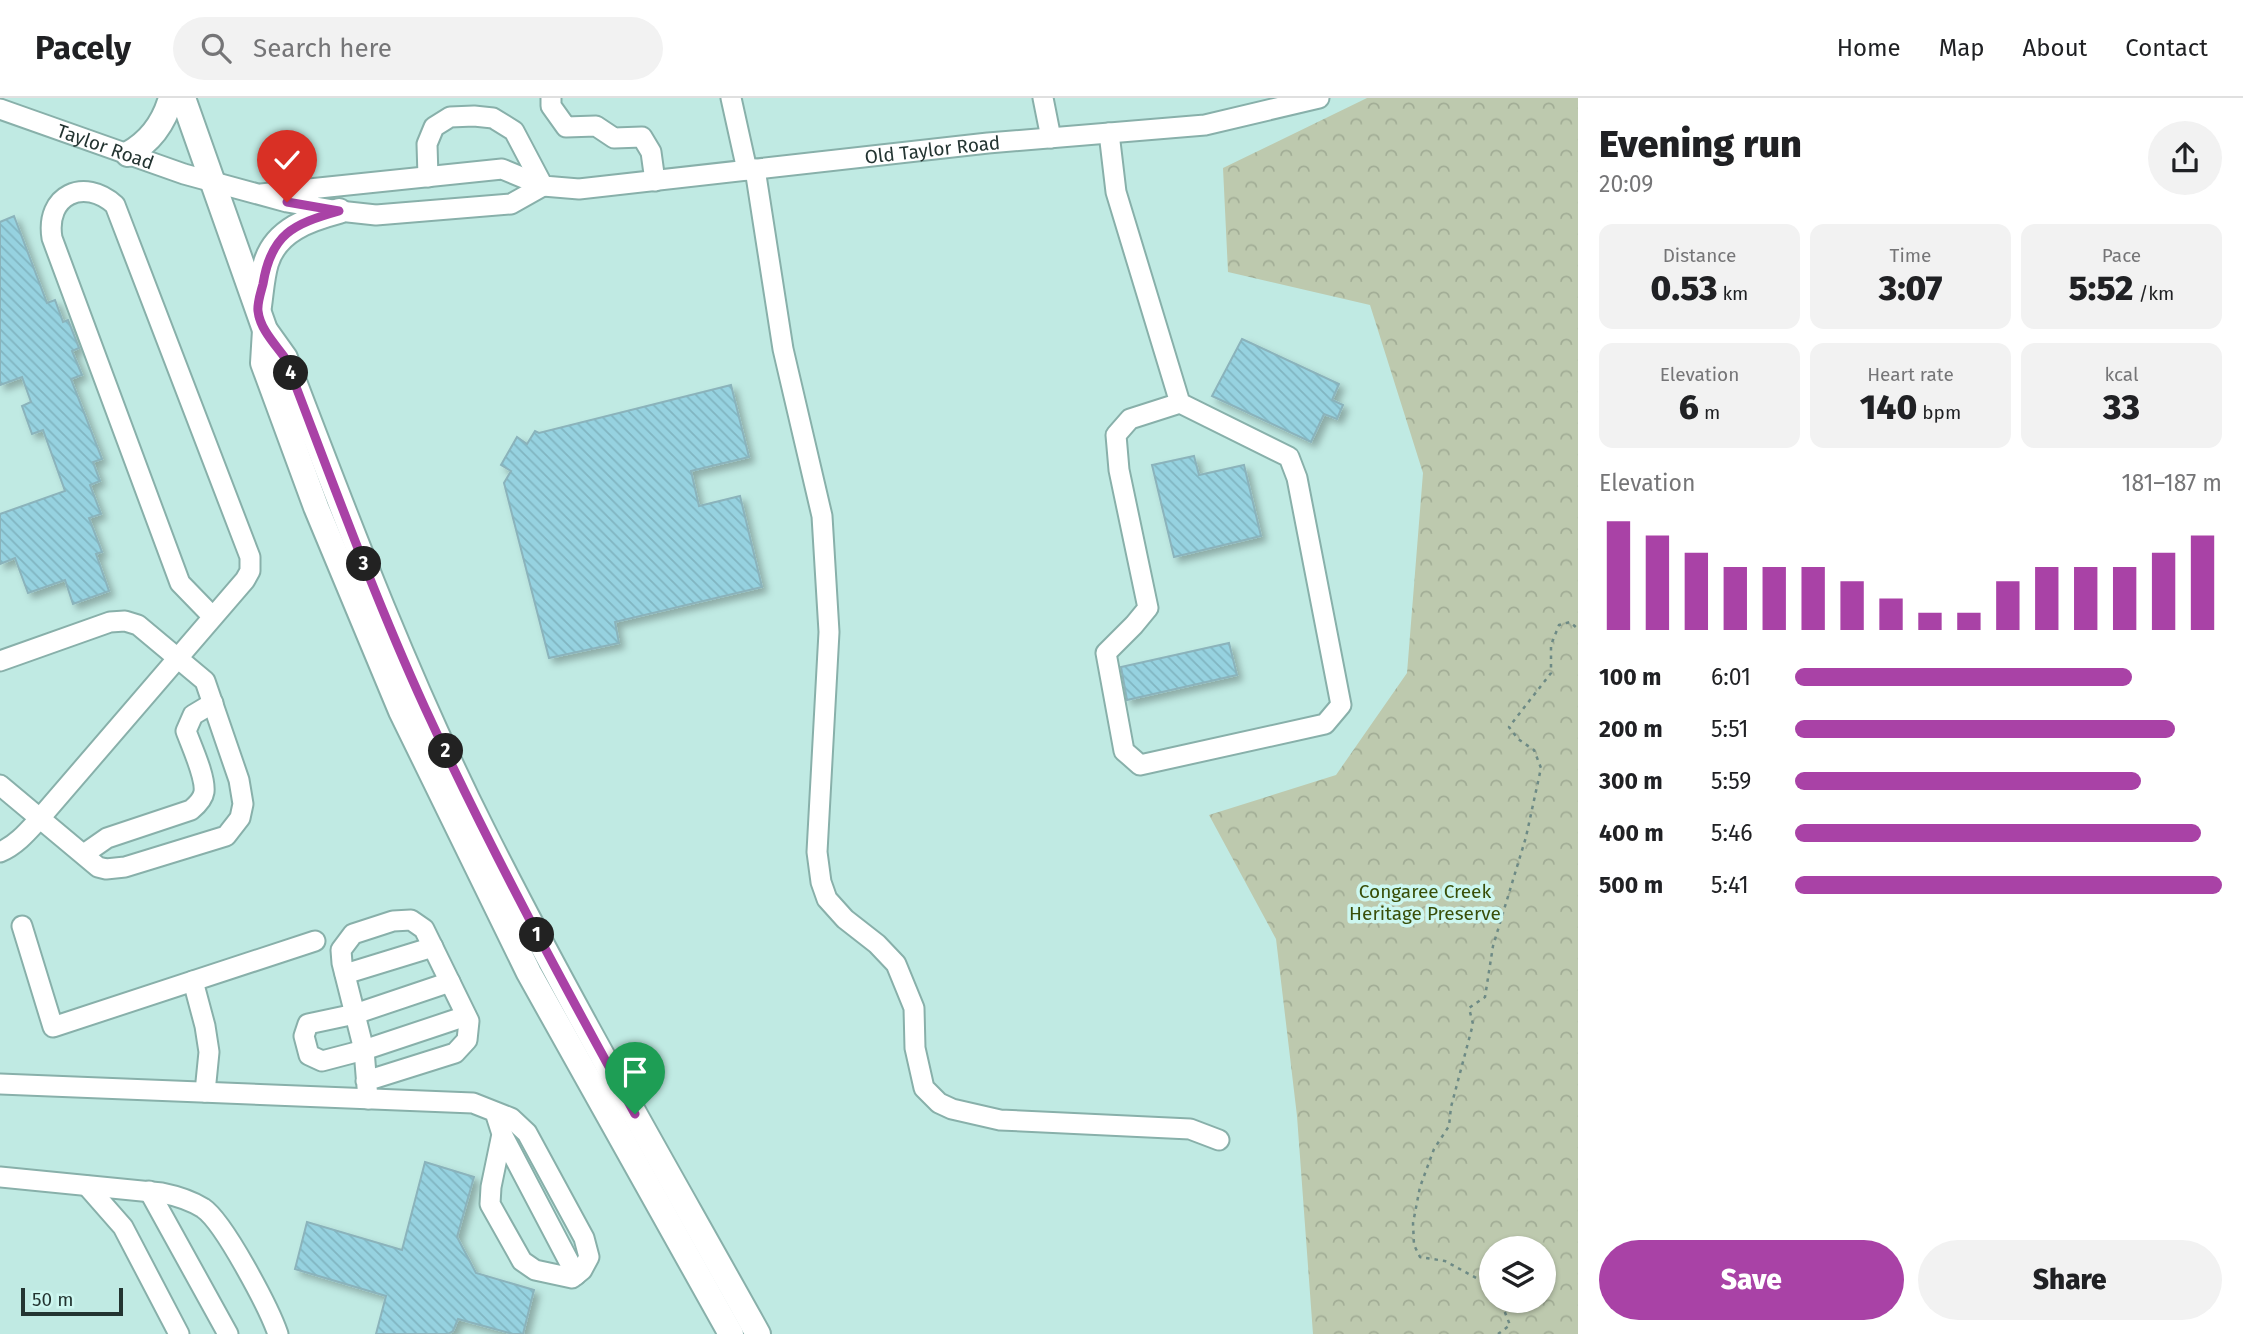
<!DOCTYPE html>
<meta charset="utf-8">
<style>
:root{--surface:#fff;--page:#f2f2f2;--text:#202124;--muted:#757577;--line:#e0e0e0;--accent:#a942a6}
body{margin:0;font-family:"Fira Sans",sans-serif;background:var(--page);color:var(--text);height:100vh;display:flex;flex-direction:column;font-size:26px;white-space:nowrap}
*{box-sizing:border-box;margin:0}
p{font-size:23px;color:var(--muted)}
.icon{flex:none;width:38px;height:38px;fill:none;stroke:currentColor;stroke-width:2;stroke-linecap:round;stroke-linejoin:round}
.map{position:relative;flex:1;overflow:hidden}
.sheet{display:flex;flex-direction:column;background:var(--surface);width:665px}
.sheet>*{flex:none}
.fabs{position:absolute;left:1479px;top:1138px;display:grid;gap:14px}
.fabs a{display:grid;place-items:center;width:77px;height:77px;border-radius:50%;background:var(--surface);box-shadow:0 2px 5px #0004;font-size:35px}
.scale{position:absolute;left:21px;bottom:18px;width:102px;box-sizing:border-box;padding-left:7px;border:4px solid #233431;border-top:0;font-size:19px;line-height:24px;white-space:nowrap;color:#233431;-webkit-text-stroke:5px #cdf7f0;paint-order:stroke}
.pin{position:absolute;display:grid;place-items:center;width:60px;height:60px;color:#fff;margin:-72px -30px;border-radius:50% 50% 50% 0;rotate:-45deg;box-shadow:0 0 7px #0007}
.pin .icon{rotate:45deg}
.km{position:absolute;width:35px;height:35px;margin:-18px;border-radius:50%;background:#222;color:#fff;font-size:19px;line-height:35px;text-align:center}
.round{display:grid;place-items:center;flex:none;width:74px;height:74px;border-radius:37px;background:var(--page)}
.headline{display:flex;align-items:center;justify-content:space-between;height:119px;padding:0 21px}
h1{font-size:38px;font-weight:800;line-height:52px}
.metrics{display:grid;grid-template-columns:repeat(3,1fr);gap:10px;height:119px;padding:7px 21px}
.metrics div{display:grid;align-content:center;border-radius:14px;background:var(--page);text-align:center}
.metrics b{font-size:35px;font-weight:800}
.metrics small{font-size:19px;font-weight:400}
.metrics p{font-size:19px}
.chart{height:196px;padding:14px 21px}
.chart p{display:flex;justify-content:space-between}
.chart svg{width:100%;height:126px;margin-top:7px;stroke:var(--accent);stroke-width:6}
.action{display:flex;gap:14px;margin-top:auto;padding:14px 21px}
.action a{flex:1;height:80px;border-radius:42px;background:var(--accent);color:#fff;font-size:28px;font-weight:800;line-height:80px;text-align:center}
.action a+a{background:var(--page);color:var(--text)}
ul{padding:0 21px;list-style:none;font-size:23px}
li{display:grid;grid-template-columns:112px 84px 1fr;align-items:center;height:52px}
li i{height:18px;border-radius:9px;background:var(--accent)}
header{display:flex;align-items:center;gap:42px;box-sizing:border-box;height:98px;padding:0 35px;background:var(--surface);border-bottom:2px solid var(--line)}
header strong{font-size:33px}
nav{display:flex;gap:38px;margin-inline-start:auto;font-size:24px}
.search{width:490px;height:63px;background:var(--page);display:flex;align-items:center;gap:18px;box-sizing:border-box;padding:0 24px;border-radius:38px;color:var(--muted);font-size:26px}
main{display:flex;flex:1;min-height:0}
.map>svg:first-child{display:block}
.park{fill:url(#park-crowns);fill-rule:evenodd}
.building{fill:url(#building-back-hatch);stroke:#8bb3bb;stroke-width:2;filter:url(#shadow)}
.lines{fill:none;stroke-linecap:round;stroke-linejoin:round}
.minor-casing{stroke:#88b0aa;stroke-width:23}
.major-casing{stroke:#88b0aa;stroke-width:28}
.path{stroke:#6d8a85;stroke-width:2.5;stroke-dasharray:3.5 5;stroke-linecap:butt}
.minor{stroke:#fff;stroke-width:19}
.major{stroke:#fff;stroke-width:24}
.route-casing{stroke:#fff;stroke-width:14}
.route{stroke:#a942a6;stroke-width:9}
.labels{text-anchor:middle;stroke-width:7;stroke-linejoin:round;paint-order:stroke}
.street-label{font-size:19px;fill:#233431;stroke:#cdf7f0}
.park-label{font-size:19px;fill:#384e08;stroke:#cdf7f0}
</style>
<header>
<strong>Pacely</strong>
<div class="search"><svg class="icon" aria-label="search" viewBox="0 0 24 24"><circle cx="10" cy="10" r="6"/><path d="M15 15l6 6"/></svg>Search here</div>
<nav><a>Home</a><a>Map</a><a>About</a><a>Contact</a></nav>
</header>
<main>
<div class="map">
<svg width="1578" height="1236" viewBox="0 0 1578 1236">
<defs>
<pattern id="park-crowns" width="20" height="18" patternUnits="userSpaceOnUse" patternTransform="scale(1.75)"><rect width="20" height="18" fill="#bdc9ae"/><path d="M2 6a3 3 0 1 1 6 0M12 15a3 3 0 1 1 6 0" fill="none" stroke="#a2ad96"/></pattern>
<pattern id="building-back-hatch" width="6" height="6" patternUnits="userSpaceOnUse" patternTransform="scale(1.75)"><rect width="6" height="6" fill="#96d2e0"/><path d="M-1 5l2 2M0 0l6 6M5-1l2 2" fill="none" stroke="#81b5c1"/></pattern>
<filter id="shadow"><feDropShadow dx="5" dy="5" stdDeviation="3.5" flood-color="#0004"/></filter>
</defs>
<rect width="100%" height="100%" fill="#c0eae3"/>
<path class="park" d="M1367 0H1578V1236H1313L1297 1018 1276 841 1209 717 1336 677 1407 575 1423 375 1370 207 1228 174 1223 70ZM1491 1150H1544V1202H1491Z"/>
<g class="building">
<polygon points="14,118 47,205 55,202 63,224 68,222 79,250 72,253 82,277 71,281 102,361 93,364 100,383 90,387 101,416 89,420 102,454 96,456 109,493 73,506 65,482 28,495 15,460 0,466 0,416 65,393 43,332 32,336 22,308 31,304 22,279 0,287 0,124"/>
<polygon points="1242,241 1339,286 1332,302 1343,307 1337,321 1324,316 1311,344 1212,298"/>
<polygon points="731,287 749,359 691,373 699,408 740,398 762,489 615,524 619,545 549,560 504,385 511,373 501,367 517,339 527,346 535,333 539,335"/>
<polygon points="1194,358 1199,377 1244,367 1261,438 1174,459 1152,367"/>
<polygon points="1229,545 1237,577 1127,602 1121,569"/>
<polygon points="425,1064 474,1079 457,1139 476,1175 534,1192 523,1236 513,1236 458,1221 453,1233 448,1236 376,1236 386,1198 295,1171 307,1124 402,1152"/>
</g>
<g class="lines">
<g class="minor-casing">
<g id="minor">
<polyline points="551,0 551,8 566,29 596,28 614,40 642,39 651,54 655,83"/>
<polyline points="731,0 747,72"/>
<polyline points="1043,0 1051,40"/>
<path id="s1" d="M0 11 184 76 287 104 339 113 376 117 511 106 543 88 502 71 261 96"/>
<polyline points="1109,35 1116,94 1180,305 1289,359 1297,380 1341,607 1325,626 1140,667 1124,653 1106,555 1134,527 1148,510 1119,372 1116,337 1130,321 1180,305"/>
<polyline points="755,71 783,251 822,418 829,534 817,754 821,784 827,801 845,821 877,846 896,866 914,910 915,950 924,990 939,1005 952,1011 1000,1022 1190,1031 1219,1042"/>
<path id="s2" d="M428 79 427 46 434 29 450 19 474 18 493 20 514 33 543 88 579 91 988 45 1205 27 1319 0"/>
<polyline points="0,563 110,524 125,523 138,527 205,583 239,682 243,706 240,720 226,738 125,769 106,771 98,769 0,687"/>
<path d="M0 754C17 747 29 732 41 719L245 482 250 473V459L115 107C84 79 45 97 52 140L180 485 213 519"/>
<path d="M84 756 107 740 191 712C197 707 203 701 204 694 206 679 191 647 186 633L193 617 213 605"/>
<polyline points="22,828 53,929 315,843"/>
<polyline points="345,876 433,849"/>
<polyline points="193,883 205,928 209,954 205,994"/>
<polyline points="450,884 355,916 308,926 304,938 309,957 322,963 364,952 466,918"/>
<polyline points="366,983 455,955 467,942 469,923 424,831 411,822 393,823 353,836 341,852 342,865 364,952 368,1001"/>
<polyline points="0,986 473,1005 511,1020 527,1035 584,1140 589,1159 582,1172 572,1180 535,1172 522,1163 490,1106 491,1089 502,1036 495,1014"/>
<polyline points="502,1036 576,1177"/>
<path d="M0 1079 162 1095C177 1098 190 1102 203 1110 224 1124 269 1210 278 1236"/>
<polyline points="87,1088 123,1129 179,1236"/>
<polyline points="149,1093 228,1236"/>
</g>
</g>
<g class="major-casing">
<g id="major">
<path d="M183 0 265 232 285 260C346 420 406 580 483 733 569 904 665 1069 758 1236"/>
<path d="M128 56C150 44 164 25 171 0"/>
<path d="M259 208C261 194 262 178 266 165 276 132 309 121 339 113"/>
<polyline points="265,232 263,265 316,409 401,613 529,875 731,1236"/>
</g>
</g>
<g class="path">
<polyline points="1491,1188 1445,1163 1420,1159 1414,1147 1413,1125 1420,1089 1434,1051 1449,1028 1451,1009 1473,926 1469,910 1485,899 1493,848 1526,739 1541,670 1534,652 1518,641 1509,629 1551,575 1551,547 1559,527 1570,524 1578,531"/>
<polyline points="1498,1236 1510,1227 1500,1202"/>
</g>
<use href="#minor" class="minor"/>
<use href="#major" class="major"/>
</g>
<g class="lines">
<g class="route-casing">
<path id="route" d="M287 104 339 113C293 126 271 136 263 186 261 194 257 205 258 213 260 231 275 246 285 260 330 377 373 496 425 610 489 749 561 882 635 1016"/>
</g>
<use href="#route" class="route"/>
</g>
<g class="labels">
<g class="street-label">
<text dy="7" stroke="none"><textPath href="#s1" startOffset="112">Taylor Road</textPath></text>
<text dy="7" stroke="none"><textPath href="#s2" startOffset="592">Old Taylor Road</textPath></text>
</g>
<g class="park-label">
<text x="1425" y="800">Congaree Creek<tspan x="1425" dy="22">Heritage Preserve</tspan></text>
</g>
</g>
</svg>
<div class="fabs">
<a><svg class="icon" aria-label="layers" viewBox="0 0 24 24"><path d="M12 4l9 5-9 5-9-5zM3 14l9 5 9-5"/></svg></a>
</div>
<div class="scale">50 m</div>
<div class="pin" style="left:635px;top:1016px;background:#1e9e55"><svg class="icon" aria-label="arrive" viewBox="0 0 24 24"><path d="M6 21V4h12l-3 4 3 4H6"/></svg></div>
<div class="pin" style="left:287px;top:104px;background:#d93025"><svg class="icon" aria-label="check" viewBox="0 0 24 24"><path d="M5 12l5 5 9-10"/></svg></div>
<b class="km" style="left:537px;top:837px">1</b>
<b class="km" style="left:446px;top:653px">2</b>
<b class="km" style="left:364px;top:466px">3</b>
<b class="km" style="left:291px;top:275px">4</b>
</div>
<section class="sheet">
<div class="headline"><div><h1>Evening run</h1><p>20:09</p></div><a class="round"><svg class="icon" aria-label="share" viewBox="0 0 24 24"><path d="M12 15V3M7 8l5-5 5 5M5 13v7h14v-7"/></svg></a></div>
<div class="metrics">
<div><p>Distance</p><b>0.53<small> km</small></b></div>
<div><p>Time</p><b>3:07</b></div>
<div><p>Pace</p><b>5:52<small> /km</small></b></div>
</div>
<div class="metrics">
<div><p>Elevation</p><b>6<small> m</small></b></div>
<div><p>Heart rate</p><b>140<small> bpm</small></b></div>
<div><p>kcal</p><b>33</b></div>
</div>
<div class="chart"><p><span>Elevation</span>181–187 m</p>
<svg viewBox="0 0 160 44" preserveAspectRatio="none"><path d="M5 44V6M15 44V11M25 44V17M35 44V22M45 44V22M55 44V22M65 44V27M75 44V33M85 44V38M95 44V38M105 44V27M115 44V22M125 44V22M135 44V22M145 44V17M155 44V11"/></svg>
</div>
<ul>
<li><b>100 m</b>6:01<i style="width:79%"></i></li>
<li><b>200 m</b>5:51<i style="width:89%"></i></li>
<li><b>300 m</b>5:59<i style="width:81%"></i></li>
<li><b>400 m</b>5:46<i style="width:95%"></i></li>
<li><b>500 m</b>5:41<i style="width:100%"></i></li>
</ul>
<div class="action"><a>Save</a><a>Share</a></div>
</section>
</main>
